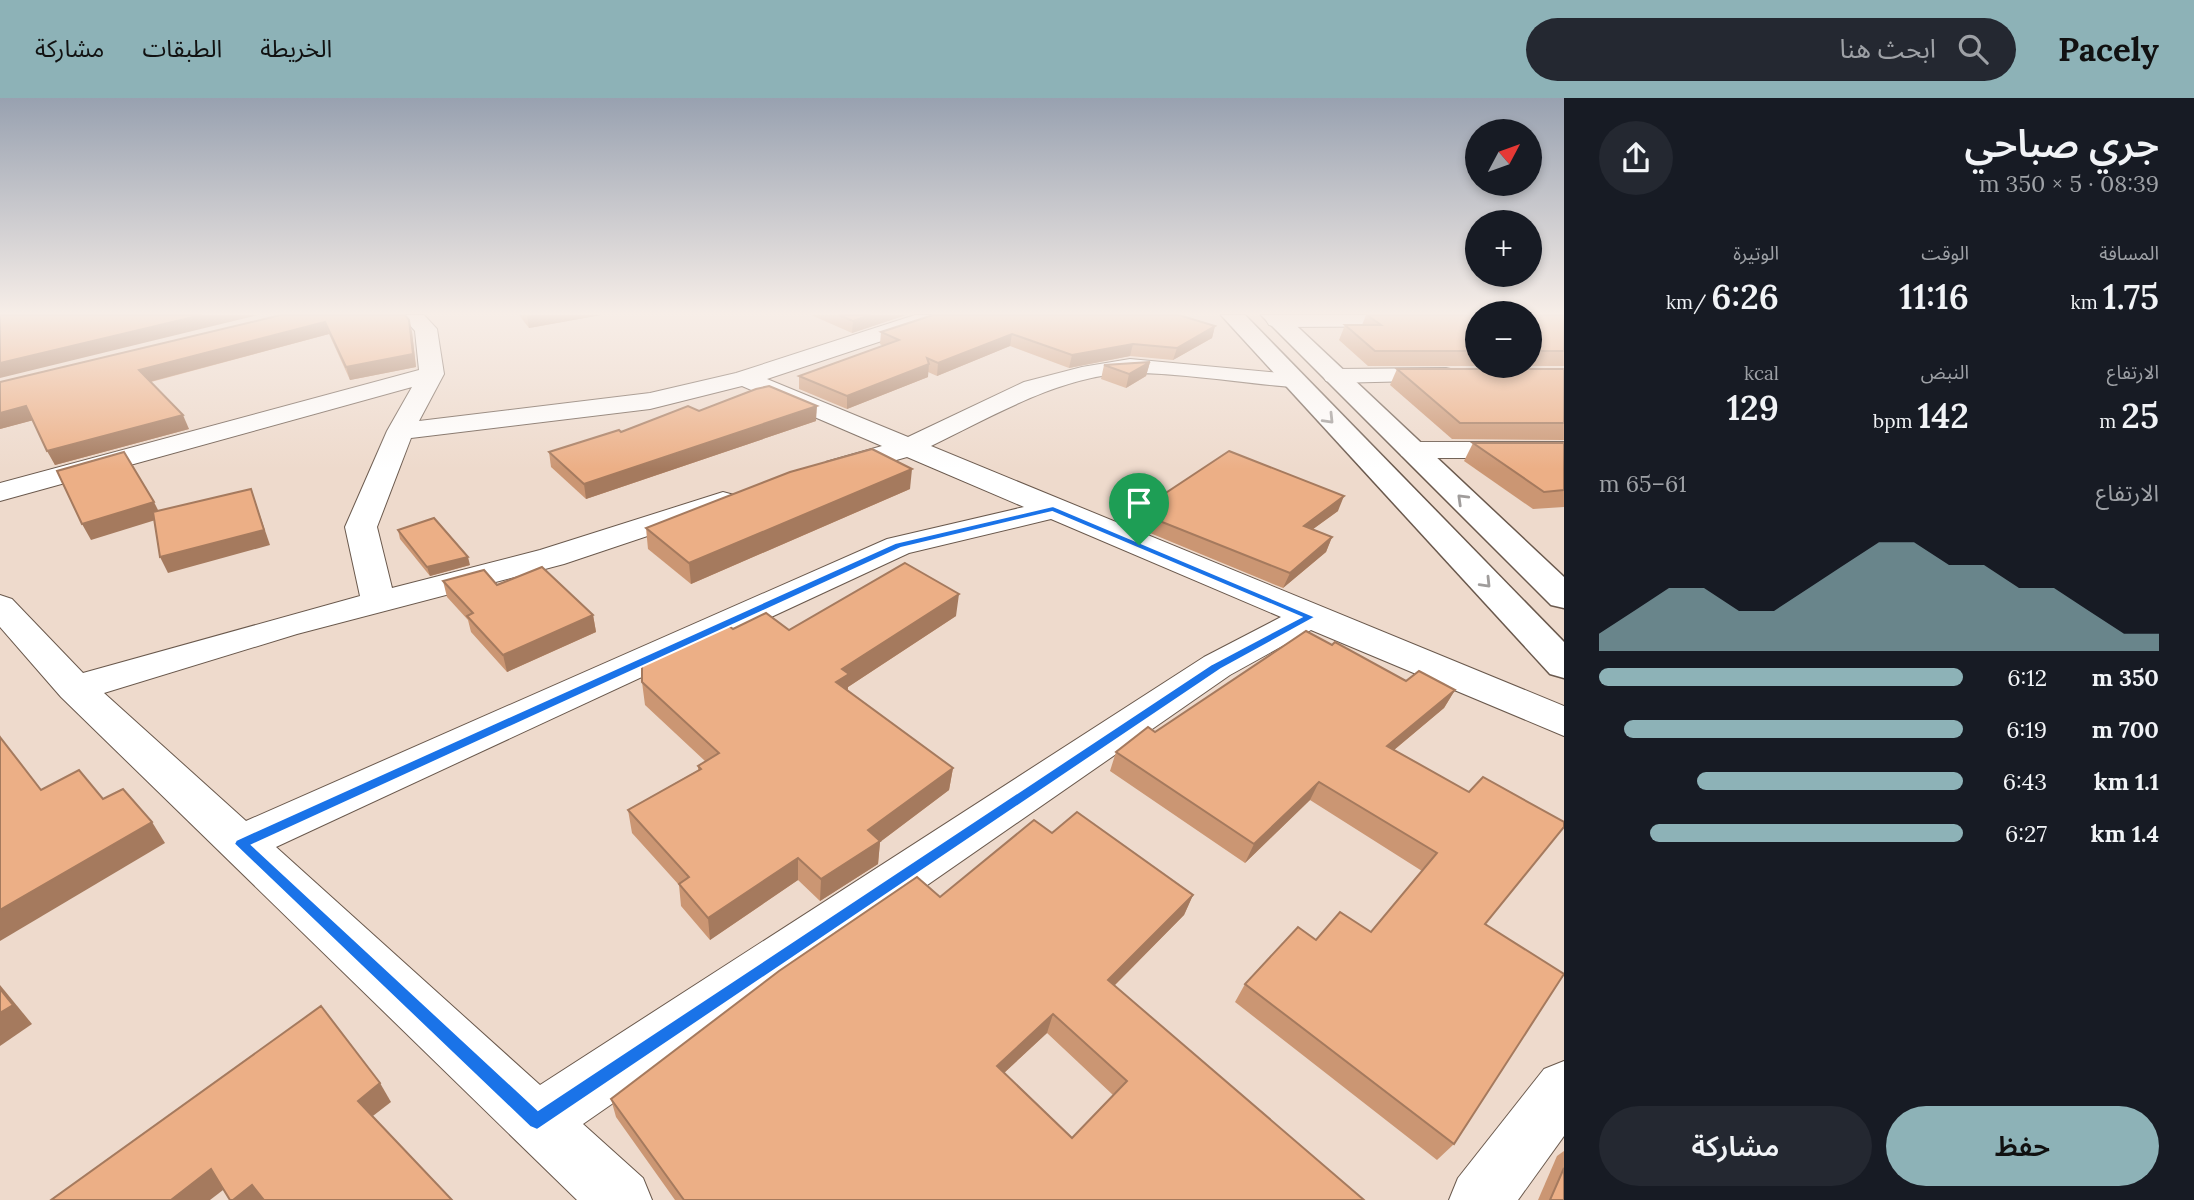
<!DOCTYPE html>
<html lang="ar">
<meta charset="utf-8">
<style>
:root{--surface:#171b24;--page:#242831;--text:#f1f3f6;--muted:#9ea1a6;--accent:#8db2b7}
body{margin:0;font-family:Lora,"Noto Sans Arabic",serif;background:var(--page);color:var(--text);direction:rtl;height:100vh;display:flex;flex-direction:column;font-size:26px;white-space:nowrap}
*{box-sizing:border-box;margin:0}
p{font-size:23px;color:var(--muted)}
.icon{flex:none;width:38px;height:38px;fill:none;stroke:currentColor;stroke-width:2;stroke-linecap:round;stroke-linejoin:round}
.map{position:relative;flex:1;overflow:hidden;direction:ltr}
.details{display:flex;flex-direction:column;background:var(--surface);width:630px}
.details>*{flex:none}
.needle{width:46px;rotate:49deg}
.fabs{position:absolute;left:1465px;top:21px;display:grid;gap:14px}
.fabs a{display:grid;place-items:center;width:77px;height:77px;border-radius:50%;background:var(--surface);box-shadow:0 4px 10px #0003;font-size:35px}
.pin{position:absolute;display:grid;place-items:center;width:60px;height:60px;color:#fff;margin:-72px -30px;border-radius:50% 50% 50% 0;rotate:-45deg;box-shadow:0 0 7px #0007}
.pin .icon{rotate:45deg}
.round{display:grid;place-items:center;flex:none;width:74px;height:74px;border-radius:37px;background:var(--page)}
.head{display:flex;align-items:center;justify-content:space-between;height:119px;padding:0 35px}
h1{font-size:38px;font-weight:600;line-height:52px}
.figures{display:grid;grid-template-columns:repeat(3,1fr);gap:10px;height:119px;padding:7px 35px}
.figures div{display:grid;align-content:center}
.figures b{font-size:35px;font-weight:600}
.figures small{font-size:19px;font-weight:400}
.figures p{font-size:19px}
.chart{height:196px;padding:14px 35px}
.chart p{display:flex;justify-content:space-between}
.chart svg{width:100%;height:126px;margin-top:7px;fill:var(--accent);opacity:.7}
.cta{display:flex;gap:14px;margin-top:auto;padding:14px 35px}
.cta a{flex:1;height:80px;border-radius:42px;background:var(--accent);color:#111;font-size:28px;font-weight:600;line-height:80px;text-align:center}
.cta a+a{background:var(--page);color:var(--text)}
ul{padding:0 35px;list-style:none;font-size:23px}
li{display:grid;grid-template-columns:112px 84px 1fr;align-items:center;height:52px}
li i{height:18px;border-radius:9px;background:var(--accent)}
header{display:flex;align-items:center;gap:42px;box-sizing:border-box;height:98px;padding:0 35px;background:var(--accent);color:#111}
header strong{font-size:33px}
nav{display:flex;gap:38px;margin-inline-start:auto;font-size:24px}
.search{width:490px;height:63px;background:var(--page);display:flex;align-items:center;gap:18px;box-sizing:border-box;padding:0 24px;border-radius:38px;color:var(--muted);font-size:26px}
main{display:flex;flex:1;min-height:0}
.map>svg:first-child{display:block}
.lines{fill:none;stroke-linecap:round;stroke-linejoin:round}
.street-casing{stroke:#6a594d;stroke-width:2}
.primary-casing{stroke:#6a594d;stroke-width:3}
.street{fill:#fff;fill-rule:evenodd}
.primary{fill:#fff;fill-rule:evenodd}
.wall{fill:#cb9673;fill-rule:evenodd}
.shaded-wall{fill:#a57a5e}
.building{fill:#ecaf86;stroke:#a57a5e;stroke-width:2;fill-rule:evenodd}
.oneway{stroke:#a09d9c}
.route{fill:#1a73e8;stroke:#fff;stroke-width:2;fill-rule:evenodd}
</style>
<header>
<strong>Pacely</strong>
<div class="search"><svg class="icon" aria-label="search" viewBox="0 0 24 24"><circle cx="10" cy="10" r="6"/><path d="M15 15l6 6"/></svg>ابحث هنا</div>
<nav><a>الخريطة</a><a>الطبقات</a><a>مشاركة</a></nav>
</header>
<main>
<section class="details">
<div class="head"><div><h1>جري صباحي</h1><p>08:39 · 5 × 350 m</p></div><a class="round"><svg class="icon" aria-label="share" viewBox="0 0 24 24"><path d="M12 15V3M7 8l5-5 5 5M5 13v7h14v-7"/></svg></a></div>
<div class="figures">
<div><p>المسافة</p><b>1.75<small> km</small></b></div>
<div><p>الوقت</p><b>11:16</b></div>
<div><p>الوتيرة</p><b>6:26<small> /km</small></b></div>
</div>
<div class="figures">
<div><p>الارتفاع</p><b>25<small> m</small></b></div>
<div><p>النبض</p><b>142<small> bpm</small></b></div>
<div><p>kcal</p><b>129</b></div>
</div>
<div class="chart"><p><span>الارتفاع</span>61–65 m</p>
<svg viewBox="0 0 160 44" preserveAspectRatio="none"><path d="M0 44V38L10 30L20 22L30 22L40 30L50 30L60 22L70 14L80 6L90 6L100 14L110 14L120 22L130 22L140 30L150 38L160 38V44z"/></svg>
</div>
<ul>
<li><b>350 m</b>6:12<i style="width:100%"></i></li>
<li><b>700 m</b>6:19<i style="width:93%"></i></li>
<li><b>1.1 km</b>6:43<i style="width:73%"></i></li>
<li><b>1.4 km</b>6:27<i style="width:86%"></i></li>
</ul>
<div class="cta"><a>حفظ</a><a>مشاركة</a></div>
</section>
<div class="map">
<svg width="1564" height="1102" viewBox="0 0 1564 1102">
<rect width="100%" height="100%" fill="#eedacc"/>
<g class="lines">
<g class="street-casing">
<g id="street">
<path d="M401 217H424L437 231 444 276 419 323 650 295 736 275 915 217H948L945 222 767 281 908 339 1024 284 1082 269 1130 261 1301 277 1304 282 1301 287 1292 289C1240 285 1183 275 1132 275 1063 276 991 319 931 348L1564 608V638L1311 532 1230 577 583 1026 643 1080 652 1102H577L61 599 0 529V497L12 501 83 575 360 498 345 429 387 333 412 289 0 403V385L419 272 415 233ZM742 288 882 348 826 364 822 370 826 376 836 379 907 359 1024 409 887 441 246 723 104 595 297 536 564 466 734 409 738 403 734 397 723 394 540 452 392 490 377 429 411 340 650 311ZM1051 421 1281 519 1204 559 540 987 276 749 909 455Z"/>
<polygon points="1269,217 1477,217 1477,228 1277,229 1269,227 1266,222"/>
<polygon points="1446,270 1455,272 1458,277 1455,282 1335,285 1326,283 1323,278 1326,273 1335,271"/>
<polygon points="1412,344 1564,344 1564,360 1412,360 1402,358 1398,352 1402,346"/>
<polygon points="1564,963 1564,1038 1518,1102 1449,1102 1458,1080 1544,971"/>
</g>
</g>
<g class="primary-casing">
<g id="primary">
<polygon points="1221,217 1245,217 1564,544 1564,580 1550,576"/>
<polygon points="1261,217 1285,217 1564,479 1564,510 1551,507"/>
</g>
</g>
<use href="#street" class="street"/>
<use href="#primary" class="primary"/>
</g>
<g class="wall">
<polygon points="281,217 412,234 416,269 350,282 329,236 151,284 189,331 55,367 33,322 0,331 0,284"/>
<polygon points="519,217 601,217 529,230"/>
<polygon points="811,217 906,217 852,235"/>
<polygon points="1366,217 1477,217 1477,268 1530,268 1530,217 1564,217 1564,268 1368,268 1339,242 1345,227 1362,227"/>
<polygon points="1215,228 1212,240 1173,262 1130,258 1069,270 1010,248 937,278 928,274 928,279 847,311 799,291 799,278 883,248 880,246 881,234"/>
<polygon points="1150,264 1146,278 1126,290 1101,281 1104,267"/>
<polygon points="1397,271 1564,271 1564,342 1452,341 1390,287"/>
<polygon points="699,313 816,323 586,401 551,369 549,354"/>
<polygon points="1473,345 1564,345 1564,409 1533,411 1464,363"/>
<polygon points="910,391 691,486 648,451 646,430"/>
<polygon points="1338,413 1313,431 1332,439 1326,454 1283,490 1133,428 1137,414"/>
<polygon points="398,432 470,467 430,478 400,441"/>
<polygon points="443,483 497,487 593,517 596,534 507,574 471,534 468,522 447,499"/>
<polygon points="956,518 848,589 848,593 953,670 949,692 880,744 878,766 820,803 798,782 710,842 681,808 679,787 632,735 628,712 698,672 698,668 705,663 645,607 642,584 733,531 789,532"/>
<polygon points="1332,547 1406,583 1455,592 1444,610 1394,652 1485,826 1454,1046 1437,1062 1235,904 1245,886 1316,842 1371,834 1422,773 1310,702 1245,765 1110,673 1116,654"/>
<path d="M1052 735 1193 797 1184 817 1114 888 1364 1102H675L616 1019 611 1001 940 799ZM1047 935 1113 997 1072 1040 1004 975Z"/>
<polygon points="1564,1053 1564,1102 1538,1102 1557,1058"/>
</g>
<g class="shaded-wall">
<polygon points="202,217 258,217 0,280 0,265"/>
<polygon points="532,217 601,217 529,230 527,218"/>
<polygon points="870,217 906,217 852,235 853,223"/>
<polygon points="409,222 412,234 416,269 350,282 346,269"/>
<polygon points="325,224 329,236 145,285 139,272"/>
<polygon points="1215,228 1212,240 1173,262 1177,250"/>
<polygon points="1012,236 1010,248 937,278 938,265"/>
<polygon points="1133,246 1130,258 1069,270 1072,257"/>
<polygon points="1150,264 1146,278 1126,290 1129,276"/>
<polygon points="929,266 928,279 847,311 847,298"/>
<polygon points="26,308 34,322 0,331 0,315"/>
<polygon points="817,308 816,323 586,401 584,386"/>
<polygon points="183,317 189,331 55,367 47,353"/>
<polygon points="912,371 910,391 691,486 689,465"/>
<polygon points="251,391 270,447 168,475 160,459"/>
<polygon points="1344,398 1338,413 1298,442 1304,428"/>
<polygon points="154,404 162,420 91,442 82,426"/>
<polygon points="1332,439 1326,454 1283,490 1290,475"/>
<polygon points="468,459 470,467 430,478 427,469"/>
<polygon points="959,496 956,518 848,589 847,598 836,584 842,571"/>
<polygon points="593,517 596,534 507,574 503,557"/>
<polygon points="1455,592 1444,610 1376,667 1387,648"/>
<polygon points="953,670 949,692 880,744 878,766 820,803 821,781 868,732"/>
<polygon points="1319,684 1310,702 1245,765 1254,746"/>
<polygon points="152,724 165,745 0,843 0,812"/>
<polygon points="798,760 798,782 710,842 708,820"/>
<polygon points="1193,797 1184,817 1100,902 1108,882"/>
<polygon points="0,887 32,926 0,948"/>
<polygon points="1053,916 1047,935 991,987 997,968"/>
<polygon points="380,985 391,1004 369,1021 358,1003"/>
<polygon points="211,1071 227,1089 210,1102 171,1102"/>
<polygon points="252,1087 265,1102 233,1102"/>
</g>
<g class="building">
<polygon points="0,217 202,217 0,265"/>
<polygon points="281,217 405,217 409,222 413,256 346,269 325,224 139,272 183,317 47,353 26,308 0,315 0,284"/>
<polygon points="839,217 870,217 853,223"/>
<polygon points="933,217 1179,217 1215,228 1177,250 1133,246 1072,257 1012,236 938,265 927,260 929,266 847,298 799,278 899,242 881,234"/>
<polygon points="1367,217 1477,217 1477,253 1375,253 1345,227 1381,227"/>
<rect x="1530" y="217" width="34" height="36"/>
<polygon points="1150,264 1129,276 1104,267"/>
<polygon points="1397,271 1564,271 1564,325 1460,325"/>
<polygon points="769,288 817,308 584,386 549,354 619,332 621,334 688,308 699,313 756,291"/>
<polygon points="1473,345 1564,345 1564,392 1544,394"/>
<polygon points="872,351 912,371 689,465 646,430 790,374"/>
<polygon points="1229,353 1344,398 1304,428 1332,439 1290,475 1137,414"/>
<polygon points="124,354 154,404 82,426 57,373"/>
<polygon points="251,391 264,432 160,459 153,414"/>
<polygon points="434,420 468,459 427,469 398,432"/>
<polygon points="905,465 959,496 842,571 849,576 836,584 953,670 868,732 880,743 821,781 798,760 708,820 679,786 689,779 628,712 701,671 698,668 719,655 642,584 642,566 725,525 733,531 766,515 789,532"/>
<polygon points="542,469 593,517 503,557 467,518 473,515 443,483 484,472 497,487"/>
<polygon points="1306,533 1332,547 1335,544 1406,583 1419,573 1455,592 1387,648 1469,694 1483,679 1564,724 1564,729 1485,826 1564,876 1454,1046 1245,886 1298,829 1316,842 1340,814 1371,834 1437,755 1319,684 1254,746 1116,654 1148,629 1155,634"/>
<polygon points="0,639 41,692 79,672 103,701 123,691 152,724 0,812"/>
<path d="M1077 714 1193 797 1108 882 1364 1102H684L611 1001 779 873 917 779 940 799 1034 722 1052 735ZM1053 916 1127 983 1072 1040 997 968Z"/>
<polygon points="0,891 13,907 0,915"/>
<polygon points="321,908 380,985 358,1003 452,1102 264,1102 252,1087 233,1102 230,1102 211,1071 171,1102 51,1102"/>
<polygon points="1564,1070 1564,1102 1550,1102"/>
</g>
<defs><path id="oneway-chevron" d="M-2-3.5L2.5 0L-2 3.5" fill="none" stroke-width="1.6" stroke-linecap="round" stroke-linejoin="round" transform="scale(1.75)"/></defs>
<g class="oneway">
<use href="#oneway-chevron" transform="translate(1329 321) rotate(46)"/>
<use href="#oneway-chevron" transform="translate(1462 401) rotate(-136)"/>
<use href="#oneway-chevron" transform="translate(1486 485) rotate(46)"/>
</g>
<linearGradient id="sky" x2="0" y2="1"><stop stop-color="#98a1b0"/><stop offset="0.58" stop-color="#f7eee8"/><stop offset="1" stop-color="#f7eee8" stop-opacity="0"/></linearGradient>
<rect width="1564" height="371" fill="url(#sky)"/>
<path class="route" d="M1053 408 1316 519 1221 571 537 1032 530 1029 234 746 236 742 895 445ZM1052 414 1301 519 1212 566 538 1012 252 747 901 450Z"/>
</svg>
<div class="fabs">
<a><svg class="needle" viewBox="-14 -14 28 28"><path d="M0-13l5 13h-10z" fill="#e53935"/><path d="M0 13l5-13h-10z" fill="#9ea1a6"/></svg></a>
<a>+</a>
<a>−</a>
</div>
<div class="pin" style="left:1139px;top:447px;background:#1e9e55"><svg class="icon" aria-label="arrive" viewBox="0 0 24 24"><path d="M6 21V4h12l-3 4 3 4H6"/></svg></div>
</div>
</main>
